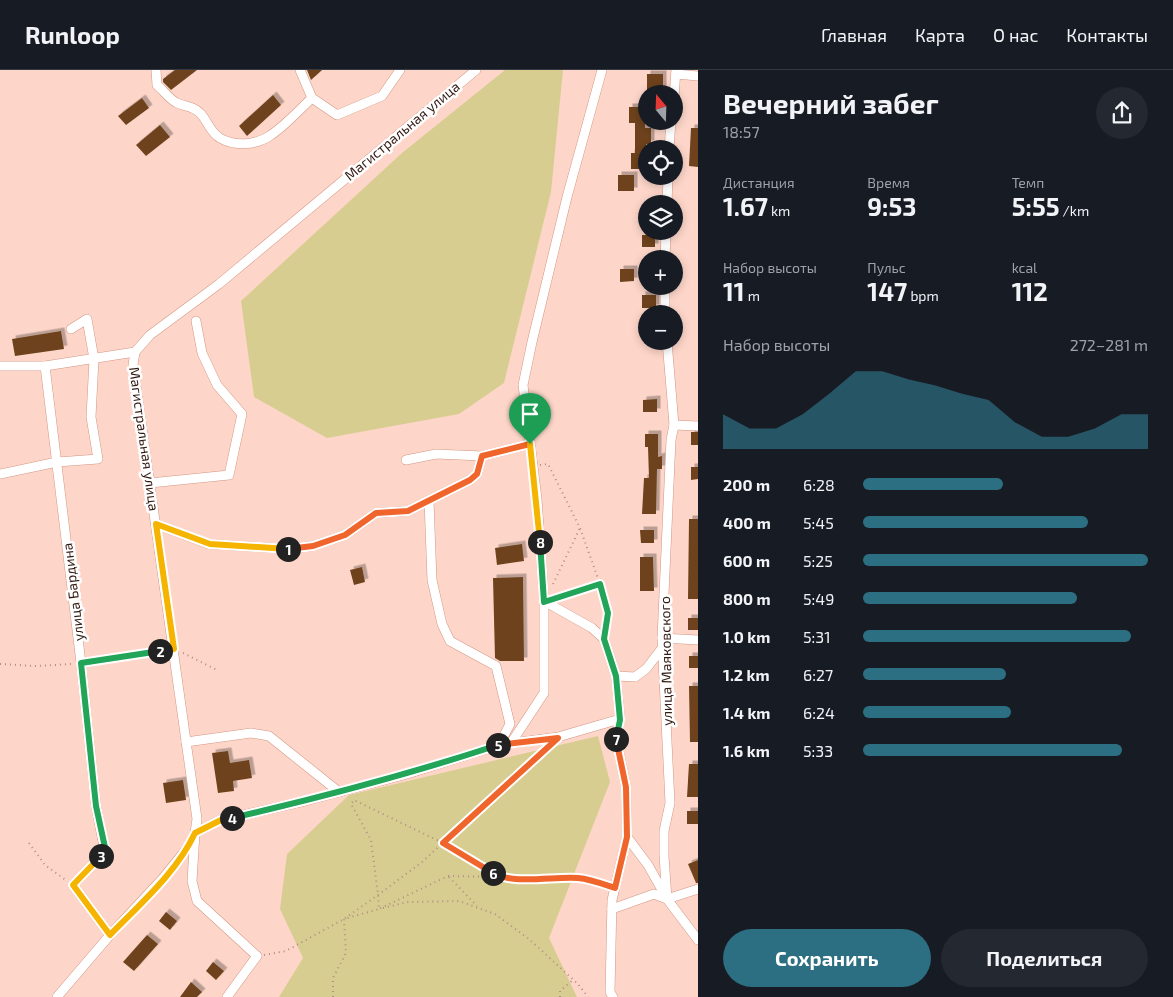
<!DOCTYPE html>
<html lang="ru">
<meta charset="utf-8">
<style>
:root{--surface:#171b24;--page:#242831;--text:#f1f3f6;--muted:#9ea1a6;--line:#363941;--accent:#2d6f82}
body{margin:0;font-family:"Exo 2",sans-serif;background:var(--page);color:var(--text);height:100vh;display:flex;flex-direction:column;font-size:19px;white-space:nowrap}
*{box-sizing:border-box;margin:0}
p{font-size:16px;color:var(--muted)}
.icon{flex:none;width:28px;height:28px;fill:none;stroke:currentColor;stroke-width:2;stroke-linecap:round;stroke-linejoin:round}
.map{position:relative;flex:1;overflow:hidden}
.drawer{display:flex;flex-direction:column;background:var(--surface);width:475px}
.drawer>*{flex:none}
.needle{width:32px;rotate:341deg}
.tools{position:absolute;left:638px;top:15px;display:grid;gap:10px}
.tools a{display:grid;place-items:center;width:45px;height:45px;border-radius:50%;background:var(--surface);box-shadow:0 2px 8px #0003;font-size:25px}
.pin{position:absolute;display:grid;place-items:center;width:42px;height:42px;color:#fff;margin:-51px -21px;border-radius:50% 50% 50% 0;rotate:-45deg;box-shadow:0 0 5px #0007}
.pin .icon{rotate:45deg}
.km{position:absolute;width:25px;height:25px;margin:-12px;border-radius:50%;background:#222;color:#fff;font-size:14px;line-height:25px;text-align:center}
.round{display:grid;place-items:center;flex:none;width:52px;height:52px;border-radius:26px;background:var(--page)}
.headline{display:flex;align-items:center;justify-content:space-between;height:85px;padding:0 25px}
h1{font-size:28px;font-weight:700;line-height:38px}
.metrics{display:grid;grid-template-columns:repeat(3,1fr);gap:8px;height:85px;padding:5px 25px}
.metrics div{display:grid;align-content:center}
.metrics b{font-size:25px;font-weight:700}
.metrics small{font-size:14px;font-weight:400}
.metrics p{font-size:14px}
.chart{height:140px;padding:10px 25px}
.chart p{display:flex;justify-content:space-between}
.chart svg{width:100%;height:90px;margin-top:5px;fill:var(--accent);opacity:.7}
.cta{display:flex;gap:10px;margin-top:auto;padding:10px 25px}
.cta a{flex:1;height:58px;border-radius:30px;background:var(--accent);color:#fff;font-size:20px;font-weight:700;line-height:58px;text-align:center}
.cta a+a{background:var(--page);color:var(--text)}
ul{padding:0 25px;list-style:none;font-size:16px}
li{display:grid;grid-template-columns:80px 60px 1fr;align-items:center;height:38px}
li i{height:12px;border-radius:6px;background:var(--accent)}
header{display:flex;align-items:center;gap:30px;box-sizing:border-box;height:70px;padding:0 25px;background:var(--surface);border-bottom:1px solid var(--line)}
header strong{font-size:24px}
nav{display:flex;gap:28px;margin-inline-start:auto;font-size:18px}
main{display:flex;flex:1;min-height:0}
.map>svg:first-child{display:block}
.green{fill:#d8cd90}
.building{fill:#6e431d;filter:url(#shadow)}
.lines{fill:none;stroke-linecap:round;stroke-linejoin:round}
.minor-casing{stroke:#d39682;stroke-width:10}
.path{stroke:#b08e83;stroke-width:2;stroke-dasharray:1 4;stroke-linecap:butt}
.minor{stroke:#fff;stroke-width:9}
.split-1-casing{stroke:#fff;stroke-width:10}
.split-2-casing{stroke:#fff;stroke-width:10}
.split-3-casing{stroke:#fff;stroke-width:10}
.split-4-casing{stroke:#fff;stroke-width:10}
.split-5-casing{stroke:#fff;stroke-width:10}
.split-6-casing{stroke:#fff;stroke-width:10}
.split-7-casing{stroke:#fff;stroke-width:10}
.split-8-casing{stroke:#fff;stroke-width:10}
.split-9-casing{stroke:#fff;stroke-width:10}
.split-1{stroke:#f0652b;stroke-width:6}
.split-2{stroke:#f5b400;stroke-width:6}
.split-3{stroke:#22a559;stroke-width:6}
.split-4{stroke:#f5b400;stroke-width:6}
.split-5{stroke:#22a559;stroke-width:6}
.split-6{stroke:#f0652b;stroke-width:6}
.split-7{stroke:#f0652b;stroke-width:6}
.split-8{stroke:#22a559;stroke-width:6}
.split-9{stroke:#f5b400;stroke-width:6}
.labels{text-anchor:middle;stroke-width:5;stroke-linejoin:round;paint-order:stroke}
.street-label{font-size:14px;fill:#331b13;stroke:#fff}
</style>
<header>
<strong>Runloop</strong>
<nav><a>Главная</a><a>Карта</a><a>О нас</a><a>Контакты</a></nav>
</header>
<main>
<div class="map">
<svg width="698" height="927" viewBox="0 0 698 927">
<defs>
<filter id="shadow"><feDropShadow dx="3.5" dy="-3.5" stdDeviation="0" flood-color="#0004"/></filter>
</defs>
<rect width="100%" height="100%" fill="#fed6c9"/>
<g class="green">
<polygon points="505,0 563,0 551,122 504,313 459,344 327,368 254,327 241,231 402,83"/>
<polygon points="598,666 610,712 549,868 577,927 279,927 303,888 280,839 287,784 349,725"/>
</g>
<g class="building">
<polygon points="175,0 197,0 171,20 163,12 163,9"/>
<polygon points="307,0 322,0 311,10"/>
<rect x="647" y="4" width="16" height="16"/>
<polygon points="273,25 281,35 247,66 239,56"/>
<polygon points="142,28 149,38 126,55 118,46"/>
<polygon points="629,37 645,37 645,58 651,58 651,74 646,74 646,99 631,99 631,83 635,83 635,53 629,53"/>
<polygon points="160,55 170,67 146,86 136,75"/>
<polygon points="691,58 698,58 698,97 689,96"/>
<rect x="618" y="105" width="16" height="16"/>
<rect x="642" y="165" width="13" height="12"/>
<polygon points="620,199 634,199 634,211 620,212"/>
<rect x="642" y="225" width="14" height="13"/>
<polygon points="61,261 64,279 15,286 12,269"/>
<polygon points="657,329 657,342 643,342 643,330"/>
<rect x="691" y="362" width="7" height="13"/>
<polygon points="645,364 658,364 658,387 662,386 662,399 657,399 656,444 642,444 644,408 649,408 648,377 645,377"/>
<polygon points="691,397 698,397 698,409 691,410"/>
<polygon points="689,449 698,449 698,529 688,529"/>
<polygon points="640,460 654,460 654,473 641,473"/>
<polygon points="522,474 524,491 497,495 495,478"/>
<polygon points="640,487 653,487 654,521 640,521"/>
<polygon points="362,497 365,512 354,515 350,500"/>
<polygon points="523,507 524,591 500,591 495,588 493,508"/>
<rect x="688" y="548" width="10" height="12"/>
<rect x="689" y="586" width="9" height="12"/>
<polygon points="689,616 698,616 698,672 690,672"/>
<polygon points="228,681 230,693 249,690 252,708 233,711 234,721 218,723 212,683"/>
<polygon points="689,694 698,694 698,727 687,727"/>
<polygon points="183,710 186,730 166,733 163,713"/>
<rect x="687" y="741" width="11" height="13"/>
<polygon points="698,790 698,813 696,813 688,794"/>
<polygon points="166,842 177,851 170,860 159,851"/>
<polygon points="147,865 158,874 134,901 123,892"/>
<polygon points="213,892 224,901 216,910 206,901"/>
<polygon points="191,912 202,922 197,927 180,927"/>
</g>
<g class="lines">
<g class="minor-casing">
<g id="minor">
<path d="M156 0 157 15C163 20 170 30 177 33 186 37 194 36 201 44 208 52 210 62 220 68 235 77 257 75 271 65 286 55 299 40 312 28"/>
<polyline points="300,0 312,28 337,45 382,26 400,0"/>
<polyline points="602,0 567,127 532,272 523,315 537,429 544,531 592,558 604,569 616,606 635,607 646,599 663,577"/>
<polyline points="676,4 698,6"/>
<polyline points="674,27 676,0"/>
<polyline points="669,79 671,51"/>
<polyline points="667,134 668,106"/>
<polyline points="665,189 666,161"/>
<polyline points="665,216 665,244"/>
<polyline points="667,271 674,355 671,370 662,568 670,733 664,761 664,786 667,829 698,870"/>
<polyline points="0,296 45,296 81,593 96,736 105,782 73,815 110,865"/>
<polyline points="45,296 135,282"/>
<polyline points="674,355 698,356"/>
<polyline points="406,390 436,384 482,386"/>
<polyline points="0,404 57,392 98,389 91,347 94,289 87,249 71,259"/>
<polyline points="150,413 229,405 242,344 217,315 202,283 196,251"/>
<polyline points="429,431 432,510 442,554 450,571 496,596 510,654 499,675"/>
<polyline points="156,454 209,474 289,479 313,476 345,465 376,443 408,441 470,410 477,404 482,386 530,374"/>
<polyline points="662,568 698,570"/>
<polyline points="186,672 251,663 269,666 339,722"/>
<polyline points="511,673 544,623 544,531"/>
<polyline points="627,767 648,795 666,827"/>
<polyline points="667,829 698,819"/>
<polyline points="612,839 654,824 667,829"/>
<polyline points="57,927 110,865 164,807 189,776 195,763 197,749 133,295 135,282 150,265 219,214 476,0"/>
<polyline points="227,927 257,886 197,831 192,811 195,763 221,750 305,731 407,704 499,675 558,667 620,649"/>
<polyline points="613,927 610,922 612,830 627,767 626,717 616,668 620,649 616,606"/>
</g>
</g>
<g class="path">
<polyline points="540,395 548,394 580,458 600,514 608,543 606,559"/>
<polyline points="553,514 580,458"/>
<polyline points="556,528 599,515"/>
<polyline points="183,583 217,600"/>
<polyline points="90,592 164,580"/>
<polyline points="0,594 36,596 72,594"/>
<polyline points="29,773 45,795 67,811"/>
<polyline points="449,807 477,836"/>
<polyline points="499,807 448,806 379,839 378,825 371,770 351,734 354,730 443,773 499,807 535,810 578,808 606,815"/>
<polyline points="383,838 408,832 459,831 495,844 529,869 578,914 588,927"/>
<polyline points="264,885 286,881 344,849 378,825 422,792 548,677"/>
<polyline points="333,927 333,908 346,883 344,849 379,839"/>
<polyline points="560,927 560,921 573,910"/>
</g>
<use href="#minor" class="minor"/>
</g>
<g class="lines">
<g class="split-1-casing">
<polyline id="split-1" points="288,479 313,476 345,465 376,443 408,441 470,410 477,404 482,386 530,374"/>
</g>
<g class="split-2-casing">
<polyline id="split-2" points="160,581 174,579 156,454 210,474 288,479"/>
</g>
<g class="split-3-casing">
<polyline id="split-3" points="101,786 106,782 96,736 81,593 160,581"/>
</g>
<g class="split-4-casing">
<path id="split-4" d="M101 786 73 815 110 865C140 834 177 802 195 763L221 750 232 748"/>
</g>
<g class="split-5-casing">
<path id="split-5" d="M232 748C323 727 410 704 498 675"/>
</g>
<g class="split-6-casing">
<polyline id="split-6" points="493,803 443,773 558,668 498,675"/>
</g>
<g class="split-7-casing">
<path id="split-7" d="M493 803C513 815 555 806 578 808 590 809 603 814 615 818L627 767 626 717 616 669"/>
</g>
<g class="split-8-casing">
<polyline id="split-8" points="540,472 544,532 600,514 608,543 604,569 616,606 620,650 616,669"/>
</g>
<g class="split-9-casing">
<polyline id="split-9" points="530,374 540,472"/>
</g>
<use href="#split-1" class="split-1"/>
<use href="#split-2" class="split-2"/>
<use href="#split-3" class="split-3"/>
<use href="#split-4" class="split-4"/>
<use href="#split-5" class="split-5"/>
<use href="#split-6" class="split-6"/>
<use href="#split-7" class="split-7"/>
<use href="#split-8" class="split-8"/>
<use href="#split-9" class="split-9"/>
</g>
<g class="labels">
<g class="street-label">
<text transform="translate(402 61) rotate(-40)" y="5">Магистральная улица</text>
<text transform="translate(144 369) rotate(82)" y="5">Магистральная улица</text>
<text transform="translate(73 522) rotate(-97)" y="5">улица Бардина</text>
<text transform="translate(666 591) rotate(-91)" y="5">улица Маяковского</text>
</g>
</g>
</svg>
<div class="tools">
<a><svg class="needle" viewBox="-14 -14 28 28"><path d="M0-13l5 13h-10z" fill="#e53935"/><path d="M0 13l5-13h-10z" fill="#9ea1a6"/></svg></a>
<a><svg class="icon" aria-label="locate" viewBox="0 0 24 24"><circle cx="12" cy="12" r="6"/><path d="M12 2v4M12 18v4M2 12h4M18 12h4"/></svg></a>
<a><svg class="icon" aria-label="layers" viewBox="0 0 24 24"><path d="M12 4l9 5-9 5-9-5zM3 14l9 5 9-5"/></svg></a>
<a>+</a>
<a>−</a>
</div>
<div class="pin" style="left:530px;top:374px;background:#1e9e55"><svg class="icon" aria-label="arrive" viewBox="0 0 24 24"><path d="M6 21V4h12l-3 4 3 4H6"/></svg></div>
<b class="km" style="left:288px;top:479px">1</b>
<b class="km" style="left:160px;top:581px">2</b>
<b class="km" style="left:101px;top:786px">3</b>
<b class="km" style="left:232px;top:748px">4</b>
<b class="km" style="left:498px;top:675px">5</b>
<b class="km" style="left:493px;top:803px">6</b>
<b class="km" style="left:616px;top:669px">7</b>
<b class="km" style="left:540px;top:472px">8</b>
</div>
<section class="drawer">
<div class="headline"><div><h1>Вечерний забег</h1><p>18:57</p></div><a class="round"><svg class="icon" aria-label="share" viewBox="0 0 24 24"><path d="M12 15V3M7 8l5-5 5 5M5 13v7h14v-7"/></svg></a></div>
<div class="metrics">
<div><p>Дистанция</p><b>1.67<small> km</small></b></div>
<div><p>Время</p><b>9:53</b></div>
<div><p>Темп</p><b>5:55<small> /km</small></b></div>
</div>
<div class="metrics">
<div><p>Набор высоты</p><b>11<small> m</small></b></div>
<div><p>Пульс</p><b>147<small> bpm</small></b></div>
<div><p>kcal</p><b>112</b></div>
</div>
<div class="chart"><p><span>Набор высоты</span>272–281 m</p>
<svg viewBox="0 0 160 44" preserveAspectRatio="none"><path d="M0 44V27L10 34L20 34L30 27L40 17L50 6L60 6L70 10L80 13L90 17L100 20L110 31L120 38L130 38L140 34L150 27L160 27V44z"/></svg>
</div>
<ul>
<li><b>200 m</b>6:28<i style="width:49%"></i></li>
<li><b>400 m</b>5:45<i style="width:79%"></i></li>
<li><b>600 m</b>5:25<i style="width:100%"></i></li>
<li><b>800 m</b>5:49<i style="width:75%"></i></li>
<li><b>1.0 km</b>5:31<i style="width:94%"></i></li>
<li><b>1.2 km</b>6:27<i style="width:50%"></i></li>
<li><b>1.4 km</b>6:24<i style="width:52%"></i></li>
<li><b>1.6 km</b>5:33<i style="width:91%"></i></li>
</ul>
<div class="cta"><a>Сохранить</a><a>Поделиться</a></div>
</section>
</main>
